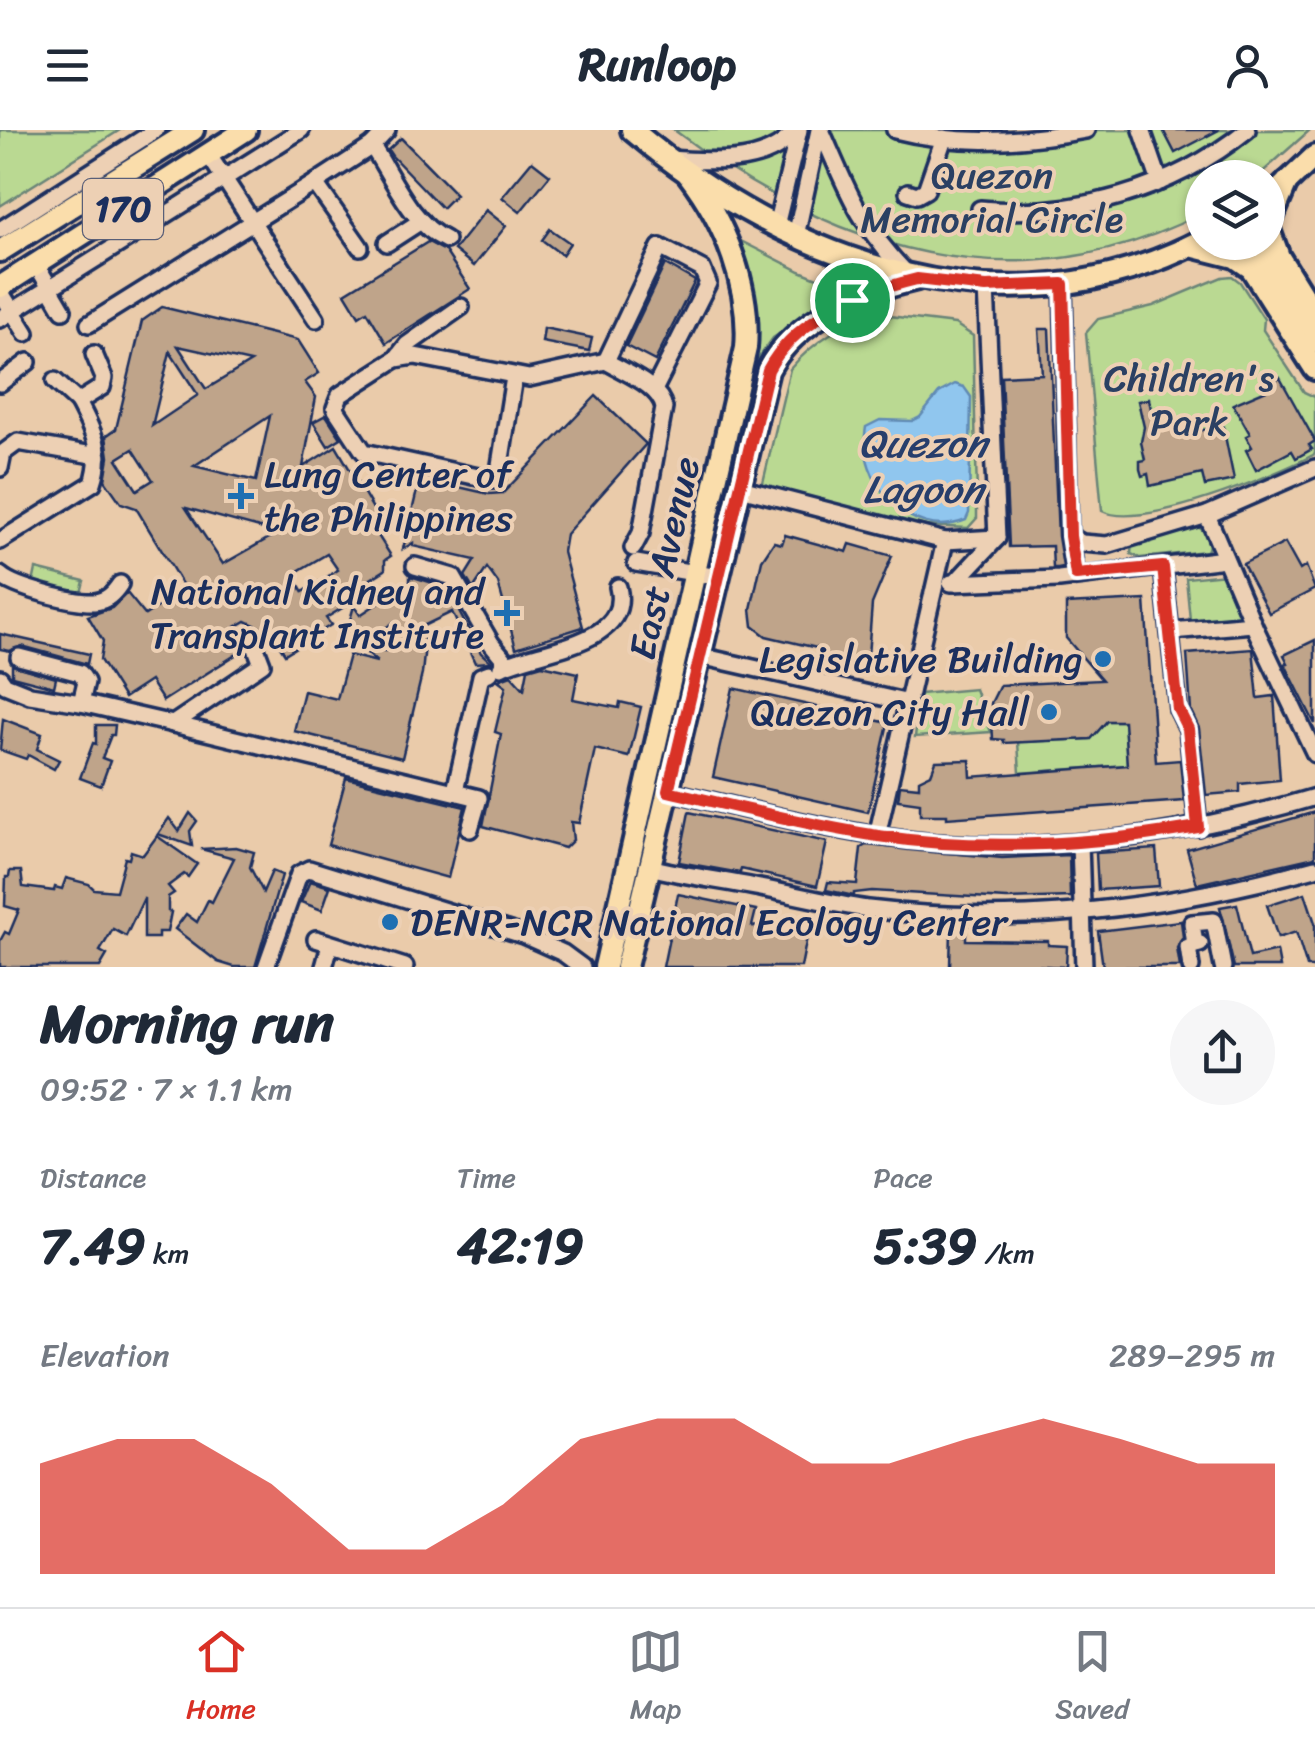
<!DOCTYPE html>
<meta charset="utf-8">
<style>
:root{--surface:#fff;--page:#f6f6f7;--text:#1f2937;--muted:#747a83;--line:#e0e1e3;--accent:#d93025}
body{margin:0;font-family:Sriracha,sans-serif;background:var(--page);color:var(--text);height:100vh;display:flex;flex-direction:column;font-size:38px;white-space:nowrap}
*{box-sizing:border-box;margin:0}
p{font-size:32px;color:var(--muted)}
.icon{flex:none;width:55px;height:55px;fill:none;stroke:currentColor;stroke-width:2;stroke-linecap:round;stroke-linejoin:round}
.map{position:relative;height:837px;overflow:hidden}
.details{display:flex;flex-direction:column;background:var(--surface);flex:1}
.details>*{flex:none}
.fabs{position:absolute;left:1185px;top:30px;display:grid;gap:20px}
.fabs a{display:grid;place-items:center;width:100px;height:100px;border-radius:50%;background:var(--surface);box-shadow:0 2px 8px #0004;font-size:50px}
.pin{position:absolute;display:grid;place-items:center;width:85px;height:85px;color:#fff;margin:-42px;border:5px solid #fff;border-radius:50%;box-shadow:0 2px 10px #0007}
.round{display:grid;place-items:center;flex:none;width:105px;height:105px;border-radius:52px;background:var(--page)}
.overview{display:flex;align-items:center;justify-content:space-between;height:170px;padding:0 40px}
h1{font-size:55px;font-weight:700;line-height:75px}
.figures{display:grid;grid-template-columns:repeat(3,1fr);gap:15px;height:170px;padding:10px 40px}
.figures div{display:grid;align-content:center}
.figures b{font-size:50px;font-weight:700}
.figures small{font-size:28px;font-weight:400}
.figures p{font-size:28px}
.chart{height:280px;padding:20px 40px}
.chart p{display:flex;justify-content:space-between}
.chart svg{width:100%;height:180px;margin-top:10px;fill:var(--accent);opacity:.7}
header{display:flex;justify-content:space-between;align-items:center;height:130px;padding:0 40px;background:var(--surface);font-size:45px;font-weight:700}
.tabs{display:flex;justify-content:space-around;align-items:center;height:140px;border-top:2px solid var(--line);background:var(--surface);font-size:28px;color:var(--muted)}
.tabs a{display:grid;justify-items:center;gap:5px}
.tabs .on{color:var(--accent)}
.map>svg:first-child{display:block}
.green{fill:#bad992;stroke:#6a8478;stroke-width:2.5}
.water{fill:#90c6ee;stroke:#618ab4;stroke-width:2.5}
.building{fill:#bfa48a;stroke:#1b2f5e;stroke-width:2.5;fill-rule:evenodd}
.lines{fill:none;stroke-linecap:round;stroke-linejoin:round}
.minor-casing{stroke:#1b2f5e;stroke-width:22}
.major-casing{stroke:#1b2f5e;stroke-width:28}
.minor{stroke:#edd0b4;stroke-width:15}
.major{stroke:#faddab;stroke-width:20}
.route-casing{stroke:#fff;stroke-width:20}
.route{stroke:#d93025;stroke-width:12}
.poi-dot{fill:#1f6fb2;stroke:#edd0b4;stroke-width:4}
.labels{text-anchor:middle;stroke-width:8;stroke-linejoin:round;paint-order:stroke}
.shield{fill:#edd0b4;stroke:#5a5f78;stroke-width:2.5}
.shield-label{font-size:35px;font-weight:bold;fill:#1b2f5e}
.park-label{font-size:38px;fill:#2b4063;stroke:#edd0b4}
.poi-label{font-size:38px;fill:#1b2f5e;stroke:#edd0b4;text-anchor:end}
.street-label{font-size:38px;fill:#1b2f5e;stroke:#edd0b4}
.water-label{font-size:40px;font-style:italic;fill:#273e6c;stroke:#edd0b4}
</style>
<header><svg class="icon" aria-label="menu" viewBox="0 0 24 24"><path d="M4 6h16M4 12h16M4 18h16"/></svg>Runloop<svg class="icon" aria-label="person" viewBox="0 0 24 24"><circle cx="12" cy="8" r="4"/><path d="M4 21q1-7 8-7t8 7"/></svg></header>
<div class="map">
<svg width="1315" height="837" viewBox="0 0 1315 837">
<rect width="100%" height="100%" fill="#eacbaa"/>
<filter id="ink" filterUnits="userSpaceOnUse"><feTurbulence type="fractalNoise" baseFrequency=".01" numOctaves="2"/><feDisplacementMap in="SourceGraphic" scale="20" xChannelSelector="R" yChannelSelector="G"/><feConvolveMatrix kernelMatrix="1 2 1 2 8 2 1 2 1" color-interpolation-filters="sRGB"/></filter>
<g filter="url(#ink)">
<g class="green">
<polygon points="0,0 120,0 0,76"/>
<path d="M674 0H1310L1257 47 1202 48V83C1016 180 833 120 674 0Z"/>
<polygon points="735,108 800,141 847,160 773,208 755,233 754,187"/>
<path d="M1232 146 1240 152 1264 189 1263 200 1304 262 1315 267V324C1275 345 1142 401 1102 381L1086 203 1098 189 1153 176 1222 147Z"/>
<path d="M881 185 955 194 973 206 977 368V388L968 398 926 396 761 361 790 239C813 212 845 190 881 185Z"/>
<path d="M1193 394C1204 399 1213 409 1207 421L1140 428 1131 424 1132 413Z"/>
<polygon points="36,439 84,451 77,479 30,467"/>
<polygon points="1226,444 1241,486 1190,490 1186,448"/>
<polygon points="975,559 991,602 915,607 920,564"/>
<polygon points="1107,591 1124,591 1127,635 1020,643 1018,612 1091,609"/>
</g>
<path class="water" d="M955 254 964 257 971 267 969 383 966 390C910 413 856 350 866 297L880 290 912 291 920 287 939 263Z"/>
<g class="building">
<polygon points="1163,0 1219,0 1175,23"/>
<polygon points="401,8 456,64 442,78 392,26 388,20"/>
<polygon points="532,31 550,45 520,82 502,67"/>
<polygon points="486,80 506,96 474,136 454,120"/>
<polygon points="550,99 570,113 562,125 542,110"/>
<polygon points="428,112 445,121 470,159 386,213 367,181 359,186 345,163"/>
<polygon points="665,134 695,151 655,231 626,216"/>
<path d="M162 177 298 210 319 243 305 252 316 267 303 337 336 316 385 399 377 404 391 426 385 430V440L347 464 352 472 326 488 331 495 285 524 271 502 264 507 259 497 246 491 227 502 240 522 163 571 150 551 124 568 100 530 103 511 88 486 112 478 127 463 145 485 185 459 136 378 121 373 105 350 109 327 106 306 116 299 142 191ZM178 216 251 232 206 259ZM170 222 198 265 152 296ZM270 286 256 351 194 336ZM133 319 153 350 137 360 117 329ZM186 378 278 403 223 434ZM327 424 338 440 303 462 293 444Z"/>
<polygon points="544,198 592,208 589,221 542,212"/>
<polygon points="1039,199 1049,199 1058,406 1063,437 1058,438 1053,438 1052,416 1009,417 1001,246 1042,244"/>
<polygon points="1280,248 1315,311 1309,315 1312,319 1296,328 1292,321 1256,340 1246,320 1252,317 1246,306 1250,304 1233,274 1271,258 1269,254"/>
<polygon points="596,266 646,314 566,404 563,422 583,497 516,518 498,453 487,438 473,459 465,446 475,430 413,416 413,413 403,419 420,348 489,364 503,363"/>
<polygon points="1149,269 1154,294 1174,290 1175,295 1188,303 1223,296 1234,350 1205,356 1202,344 1150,356 1148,344 1142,346 1140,339 1140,331 1145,330 1141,312 1144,297 1138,271"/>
<polygon points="326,285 341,308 328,316 313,292"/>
<polygon points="785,405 847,422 850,414 892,426 872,474 867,539 821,528 821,519 766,506 753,496 751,479 762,430 774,412 782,414"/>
<polygon points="1285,413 1300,440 1306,436 1315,459 1269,483 1243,434"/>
<polygon points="410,446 433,453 446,476 451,467 481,523 491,532 475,533 452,482 423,496 425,515 422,544 402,628 294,601 304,561 337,569 349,525 377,532 368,524 390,520 394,492 360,515 348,504 348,497 354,476 360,485 410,452"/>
<polygon points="1145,470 1156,632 1180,630 1184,671 947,688 947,685 920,685 920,673 898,670 900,655 919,657 919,650 931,644 936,631 970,630 971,647 1127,635 1124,591 1107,591 1091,609 1004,613 1004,610 993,609 991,573 1000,555 1102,550 1066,508 1066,474"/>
<polygon points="0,504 89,524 87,534 22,516 10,521 0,519"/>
<polygon points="1315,510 1315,594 1285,534 1288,533 1284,525"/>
<polygon points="1253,519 1258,568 1274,566 1280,650 1240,654 1240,662 1206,665 1199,598 1191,581 1187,524"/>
<polygon points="12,535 56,548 54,557 12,546"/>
<polygon points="542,535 578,543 573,569 619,578 620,572 641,577 629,627 595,619 579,693 571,692 573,710 565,718 483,696 501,604 495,602 506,556 498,550 511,545 524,559 528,539"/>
<polygon points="733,558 888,593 868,682 713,647"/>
<polygon points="3,589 42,604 37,619 59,630 54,639 28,625 26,629 0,620"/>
<polygon points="96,595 115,595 114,605 111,605 102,628 110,631 101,656 80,648 93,613 96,614"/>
<polygon points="346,648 465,677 448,748 328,715"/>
<polygon points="689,682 827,712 817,756 741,739 740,743 679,732"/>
<polygon points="1315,682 1315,727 1197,754 1187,719"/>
<polygon points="190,683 197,691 190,701 192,716 158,704 169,688 179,701"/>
<polygon points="157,706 197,734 188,747 184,744 168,756 174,763 168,767 168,781 171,782 167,802 158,802 158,808 144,808 144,768 126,806 113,799 100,821 107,825 100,837 0,837 0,811 5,802 9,804 19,780 5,776 6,747 9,747 10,741 21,741 23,757 54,761 55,757 62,759 66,748 89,754 94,759 116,761 125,728 129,729 131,721 143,725"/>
<polygon points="866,715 1002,728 1069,725 1070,767 1007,769 872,761 854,763 854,766 826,760 828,752 857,754 861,718"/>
<polygon points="236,717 254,722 250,737 263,762 272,741 282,745 255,837 234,837 218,832 175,799 186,784 197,792 208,770 212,772 234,728 201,719"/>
<polygon points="1156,719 1159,756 1098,760 1096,723"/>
<polygon points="310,751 330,757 322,780 301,772"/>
<polygon points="1305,763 1315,793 1315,837 1307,837 1296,802 1278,808 1267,775"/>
<polygon points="678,764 756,780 752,796 807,807 801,837 663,837"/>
<polygon points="1237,774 1250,827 1277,821 1280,837 1234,837 1220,777"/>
<polygon points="1181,791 1183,807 1177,818 1180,837 1103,837 1098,801"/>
<polygon points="951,799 966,799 966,810 1048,811 1048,815 1067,816 1066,837 1010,834 1009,837 950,837"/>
</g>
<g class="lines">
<g class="minor-casing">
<g id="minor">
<path d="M821 0C849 64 858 93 908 145"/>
<path d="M895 0C957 16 1023 12 1086 0"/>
<polyline points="1142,0 1160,52"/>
<path d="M372 16C392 46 411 94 446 110"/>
<polyline points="208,24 316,189"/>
<path d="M668 29C712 31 766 38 796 0"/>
<polyline points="315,53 360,117"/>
<polyline points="908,62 917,65 926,60 944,8"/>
<path d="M980 79C1076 88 1171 61 1247 0"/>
<polyline points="776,96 799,0"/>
<polyline points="0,100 156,0"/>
<polyline points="796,106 819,0"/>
<polyline points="387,113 421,91"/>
<polyline points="36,134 63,180"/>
<polyline points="1063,153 1069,406 1076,445"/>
<polyline points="0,161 26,203"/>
<polyline points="461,177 407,215 396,229 340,265 335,278 364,322 492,350 497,347 500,335 514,247"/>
<polyline points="0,189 301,0"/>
<polyline points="89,194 315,53 372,16 387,0"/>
<path d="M396 229 415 226 529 248 606 231C625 243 660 255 664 278L641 403 633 418"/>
<polyline points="606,231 660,117 702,139 708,153 654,260"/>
<polyline points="55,251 78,272 102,257 104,248 94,224"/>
<polyline points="0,253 28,232"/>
<polyline points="0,338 3,323 18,312 98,326"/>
<polyline points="740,358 945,411 997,408"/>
<polyline points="1207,385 1253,494 1315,624"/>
<polyline points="1069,406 1082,413 1107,415 1207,385 1315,338"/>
<path d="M0 411 93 353C104 320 93 301 78 272"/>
<polyline points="636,433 718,447"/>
<polyline points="415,436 453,447 491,513 508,534"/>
<polyline points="1163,437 1178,579 1188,599 1198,697"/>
<path d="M0 445C14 458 75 473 94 472 107 471 114 463 120 454"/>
<polyline points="951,453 1059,449 1225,429"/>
<polyline points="955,453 997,408 986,157"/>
<polyline points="1171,501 1253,494"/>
<polyline points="700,526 909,573"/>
<polyline points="19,527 80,543 86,552 81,573"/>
<path d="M501 537C538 519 632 515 618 457"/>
<polyline points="0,548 5,555 30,565 81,573 173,594 262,534 251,505"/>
<polyline points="173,594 479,668 470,699"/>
<polyline points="455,661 481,546 489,543"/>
<path d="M668 661C737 677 807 695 877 706 1025 729 1173 709 1315 667"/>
<polyline points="877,706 945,411"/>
<polyline points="1080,713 1084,837"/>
<path d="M650 737C684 746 720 750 755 757 792 764 831 774 868 779 1017 797 1172 778 1315 738"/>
<polyline points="316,809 405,837"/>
<polyline points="1195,815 1192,793 1214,791 1223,837"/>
<polyline points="266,837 299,744 309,739 523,805 563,823 582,837"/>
<polyline points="324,837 330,815"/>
<polyline points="1191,837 1188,817 1200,814"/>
</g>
</g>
<g class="major-casing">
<g id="major">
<path d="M632 0C791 134 1006 212 1202 110"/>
<polyline points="1287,52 1268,97 1279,127 1315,185"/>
<polyline points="1280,59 1315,26"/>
<polyline points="1252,112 1315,211"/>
<polyline points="1191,116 1235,127 1251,138 1315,239"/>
<polyline points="0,121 193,0"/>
<polyline points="0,157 246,0"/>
<path d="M605 837 746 218C751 157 725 92 688 44"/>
<path d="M626 837 768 240C796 188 863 161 917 149"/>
</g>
</g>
<use href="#minor" class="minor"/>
<use href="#major" class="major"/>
</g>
</g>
<g class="lines" filter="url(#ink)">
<g class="route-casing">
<path id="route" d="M917 149 986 157 1063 154 1070 406 1076 445 1163 437 1178 579 1188 599 1198 697C1092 715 984 722 878 706 808 695 737 677 668 661L768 240C796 187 863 162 917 149Z"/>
</g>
<use href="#route" class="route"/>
</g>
<g class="poi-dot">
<path d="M236 351h10v10h10v10h-10v10h-10v-10h-10v-10h10z"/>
<path d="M502 468h10v10h10v10h-10v10h-10v-10h-10v-10h10z"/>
<circle cx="1103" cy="529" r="10"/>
<circle cx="1049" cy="582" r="10"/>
<circle cx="390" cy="792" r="10"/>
</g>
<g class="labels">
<rect class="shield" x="83" y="49" width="80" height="60" rx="8"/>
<g class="shield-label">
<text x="123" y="91">170</text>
</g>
<g class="park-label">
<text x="992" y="58">Quezon<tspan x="992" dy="44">Memorial Circle</tspan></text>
<text x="1189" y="261">Children's<tspan x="1189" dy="44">Park</tspan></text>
</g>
<g class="poi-label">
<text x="264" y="357" text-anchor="start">Lung Center of<tspan x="264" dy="44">the Philippines</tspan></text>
<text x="484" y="474">National Kidney and<tspan x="484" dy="44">Transplant Institute</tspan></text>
<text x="1083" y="542">Legislative Building</text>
<text x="1029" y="595">Quezon City Hall</text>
<text x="410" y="805" text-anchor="start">DENR-NCR National Ecology Center</text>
</g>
<g class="street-label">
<text transform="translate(664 428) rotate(-77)" y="13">East Avenue</text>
</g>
<g class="water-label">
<text x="923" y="327">Quezon<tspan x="923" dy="46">Lagoon</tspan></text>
</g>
</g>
</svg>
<div class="fabs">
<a><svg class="icon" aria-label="layers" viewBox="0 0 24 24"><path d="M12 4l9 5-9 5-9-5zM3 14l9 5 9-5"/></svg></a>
</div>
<div class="pin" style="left:852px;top:170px;background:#1e9e55"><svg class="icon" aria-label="arrive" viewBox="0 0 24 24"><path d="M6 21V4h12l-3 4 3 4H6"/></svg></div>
</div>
<section class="details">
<div class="overview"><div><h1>Morning run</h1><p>09:52 · 7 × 1.1 km</p></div><a class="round"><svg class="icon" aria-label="share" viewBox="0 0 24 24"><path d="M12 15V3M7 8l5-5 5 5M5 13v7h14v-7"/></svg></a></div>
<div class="figures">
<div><p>Distance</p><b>7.49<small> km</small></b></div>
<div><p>Time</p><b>42:19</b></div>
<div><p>Pace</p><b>5:39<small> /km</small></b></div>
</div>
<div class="chart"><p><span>Elevation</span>289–295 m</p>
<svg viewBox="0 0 160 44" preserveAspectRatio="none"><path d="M0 44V17L10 11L20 11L30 22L40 38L50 38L60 27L70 11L80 6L90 6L100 17L110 17L120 11L130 6L140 11L150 17L160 17V44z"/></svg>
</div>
</section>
<nav class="tabs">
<a class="on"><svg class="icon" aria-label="home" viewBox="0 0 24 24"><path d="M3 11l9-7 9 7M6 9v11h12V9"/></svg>Home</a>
<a><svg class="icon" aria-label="map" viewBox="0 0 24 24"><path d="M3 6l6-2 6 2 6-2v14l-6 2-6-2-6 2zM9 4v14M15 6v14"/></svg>Map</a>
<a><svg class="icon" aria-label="saved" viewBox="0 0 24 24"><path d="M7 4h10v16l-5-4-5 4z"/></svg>Saved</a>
</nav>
